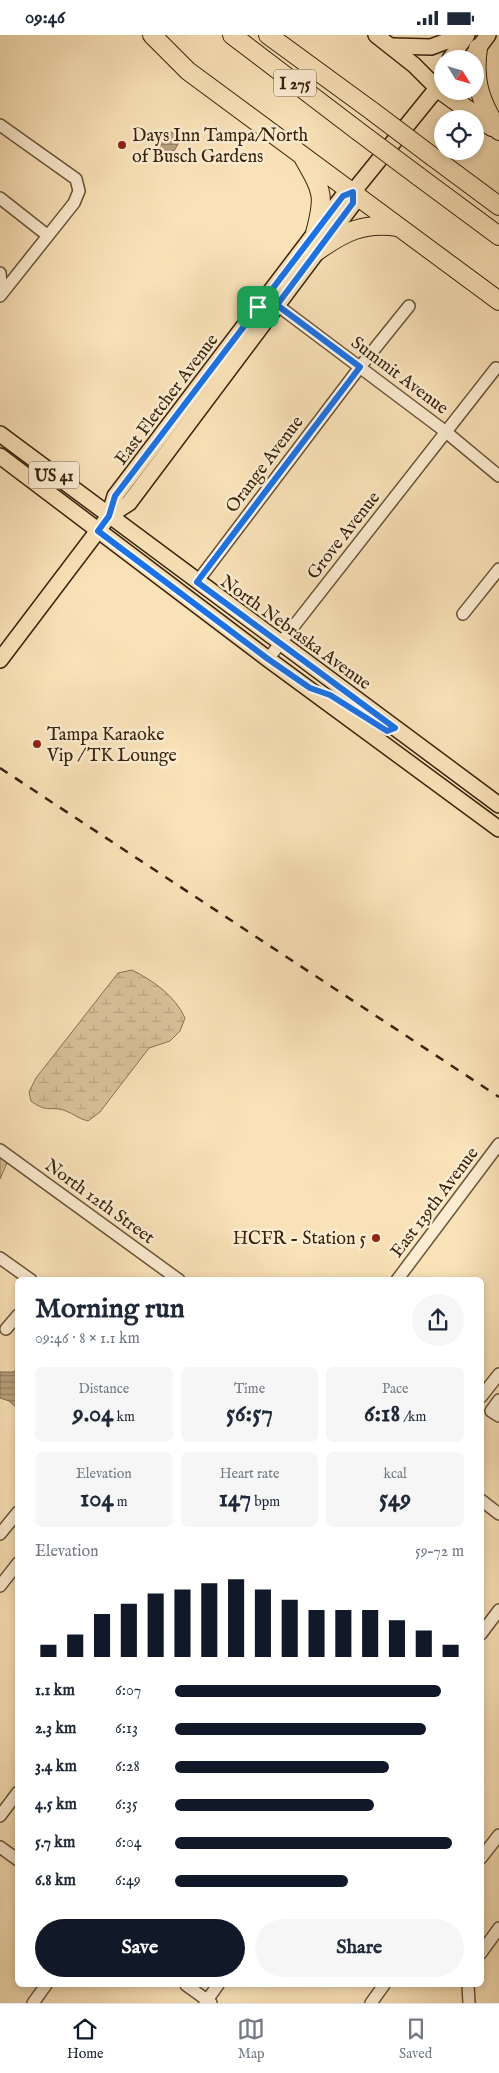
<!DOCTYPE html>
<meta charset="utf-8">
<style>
:root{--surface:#fff;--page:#f6f6f7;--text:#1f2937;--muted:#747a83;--line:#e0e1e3;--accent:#111827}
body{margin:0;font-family:"IM FELL English",serif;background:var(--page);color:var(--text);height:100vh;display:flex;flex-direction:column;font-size:19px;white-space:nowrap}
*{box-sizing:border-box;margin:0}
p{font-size:16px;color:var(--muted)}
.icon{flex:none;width:28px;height:28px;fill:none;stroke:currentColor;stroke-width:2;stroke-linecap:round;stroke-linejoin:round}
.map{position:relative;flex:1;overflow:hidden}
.side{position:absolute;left:15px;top:1242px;width:469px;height:710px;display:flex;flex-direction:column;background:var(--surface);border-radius:8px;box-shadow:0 2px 8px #0003}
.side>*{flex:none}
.needle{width:32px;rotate:127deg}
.controls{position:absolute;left:434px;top:15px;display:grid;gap:10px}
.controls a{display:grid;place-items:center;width:50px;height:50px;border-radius:50%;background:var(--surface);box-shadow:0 2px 8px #0003;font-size:25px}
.pin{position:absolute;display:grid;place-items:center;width:42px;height:42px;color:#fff;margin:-21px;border-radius:10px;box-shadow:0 2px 8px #0006}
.round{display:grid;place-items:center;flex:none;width:52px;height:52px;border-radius:26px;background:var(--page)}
.headline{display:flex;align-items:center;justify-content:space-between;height:85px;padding:0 20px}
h1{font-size:28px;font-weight:700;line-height:38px}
.stats{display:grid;grid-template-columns:repeat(3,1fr);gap:8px;height:85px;padding:5px 20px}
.stats div{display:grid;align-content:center;border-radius:8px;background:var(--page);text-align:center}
.stats b{font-size:25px;font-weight:700}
.stats small{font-size:14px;font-weight:400}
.stats p{font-size:14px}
.chart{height:140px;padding:10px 20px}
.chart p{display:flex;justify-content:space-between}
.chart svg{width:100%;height:90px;margin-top:5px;stroke:var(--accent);stroke-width:6}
.button{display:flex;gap:10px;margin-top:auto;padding:10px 20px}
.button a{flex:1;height:58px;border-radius:30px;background:var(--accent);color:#fff;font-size:20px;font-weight:700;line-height:58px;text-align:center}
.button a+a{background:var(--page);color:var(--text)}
ul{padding:0 20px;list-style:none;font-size:16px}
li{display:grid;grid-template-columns:80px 60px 1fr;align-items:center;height:38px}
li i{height:12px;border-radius:6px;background:var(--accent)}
.status{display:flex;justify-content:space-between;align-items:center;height:35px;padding:0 25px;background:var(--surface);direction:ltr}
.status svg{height:14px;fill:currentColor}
.dock{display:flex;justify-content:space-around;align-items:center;height:70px;border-top:1px solid var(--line);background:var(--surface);font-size:14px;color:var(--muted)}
.dock a{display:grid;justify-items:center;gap:2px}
.dock .on{color:var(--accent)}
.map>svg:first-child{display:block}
.forest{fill:url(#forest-crowns);stroke:#887254}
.wetland{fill:url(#wetland-marsh);stroke:#887254}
.water{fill:url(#water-rules);stroke:#846f50}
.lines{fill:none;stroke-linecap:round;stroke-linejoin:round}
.minor-casing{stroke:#685337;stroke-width:14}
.major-casing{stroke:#37230c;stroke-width:18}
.highway-casing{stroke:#37230c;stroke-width:20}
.minor{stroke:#fcecd1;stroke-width:11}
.major{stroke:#fae2b8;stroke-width:15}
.highway{stroke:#fae2b8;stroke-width:18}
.rail{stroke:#37230c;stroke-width:2.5;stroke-dasharray:9 9;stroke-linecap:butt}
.highway-bridge-casing{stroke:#37230c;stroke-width:20;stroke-linecap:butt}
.highway-bridge{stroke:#fae2b8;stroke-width:18}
.route-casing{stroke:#fff;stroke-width:10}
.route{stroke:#1a73e8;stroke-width:6}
.poi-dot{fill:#8f2418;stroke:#fcecd1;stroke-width:2}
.labels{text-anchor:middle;stroke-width:5;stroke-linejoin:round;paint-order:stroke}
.shield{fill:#fcecd1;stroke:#725f47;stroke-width:1}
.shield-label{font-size:16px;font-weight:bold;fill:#37230c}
.poi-label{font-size:18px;fill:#37230c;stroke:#fcecd1;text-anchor:start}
.street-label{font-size:18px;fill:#37230c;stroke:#fcecd1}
</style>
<div class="status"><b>09:46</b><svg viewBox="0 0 49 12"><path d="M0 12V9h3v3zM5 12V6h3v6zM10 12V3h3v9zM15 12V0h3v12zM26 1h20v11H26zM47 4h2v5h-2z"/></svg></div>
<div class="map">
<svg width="499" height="1968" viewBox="0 0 499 1968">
<defs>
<pattern id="forest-crowns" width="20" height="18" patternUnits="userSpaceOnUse" patternTransform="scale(1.25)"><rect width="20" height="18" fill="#d9c29b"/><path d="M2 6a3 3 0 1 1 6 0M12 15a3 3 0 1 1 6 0" fill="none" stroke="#bba684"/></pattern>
<pattern id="wetland-marsh" width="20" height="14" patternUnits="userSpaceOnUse" patternTransform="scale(1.25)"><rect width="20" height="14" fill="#d9c29b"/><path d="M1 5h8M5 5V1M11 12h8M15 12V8" fill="none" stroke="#bba684"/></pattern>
<pattern id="water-rules" width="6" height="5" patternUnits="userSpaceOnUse" patternTransform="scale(1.25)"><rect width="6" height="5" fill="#b8a17e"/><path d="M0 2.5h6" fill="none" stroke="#968366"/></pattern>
</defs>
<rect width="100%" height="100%" fill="#fae2b8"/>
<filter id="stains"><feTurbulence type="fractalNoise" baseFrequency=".004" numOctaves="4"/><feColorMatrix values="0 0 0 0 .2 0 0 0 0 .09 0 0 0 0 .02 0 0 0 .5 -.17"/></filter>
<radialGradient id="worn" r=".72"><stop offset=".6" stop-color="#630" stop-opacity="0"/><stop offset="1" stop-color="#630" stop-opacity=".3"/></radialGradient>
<polygon class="forest" points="0,1120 8,1126 0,1144"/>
<path class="wetland" d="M132 935C154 946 175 961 185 983L180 996 170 1006 149 1013 100 1077 88 1086C79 1084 74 1079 66 1076 51 1070 48 1079 31 1066L29 1057 36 1043 118 938Z"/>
<g class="water">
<polygon points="170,96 181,104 170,123 155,112"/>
<polygon points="17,1332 17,1373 9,1366 0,1363 0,1337 14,1337"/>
</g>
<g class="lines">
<g class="minor-casing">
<g id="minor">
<polyline points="0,90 76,144 79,156 74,168 0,261"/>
<polyline points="0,163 47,200"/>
<polyline points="0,238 2,257"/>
<polyline points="277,270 446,397 499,441"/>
<polyline points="197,547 360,332 409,271"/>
<polyline points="463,579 499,534"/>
<polyline points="268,624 496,333"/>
<polyline points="0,1115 179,1245"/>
<polyline points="0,1223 31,1245"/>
<polyline points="397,1245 499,1109"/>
<polyline points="6,1294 18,1280"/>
<polyline points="481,1362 499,1339"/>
<polyline points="499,1365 491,1376 499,1381"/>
<polyline points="481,1465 499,1479"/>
<polyline points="0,1499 18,1477"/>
<polyline points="0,1551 18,1528"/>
<polyline points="481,1599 499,1575"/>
<polyline points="0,1781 18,1757"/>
<polyline points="0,1812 18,1825"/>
<polyline points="481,1823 499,1800"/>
<polyline points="481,1918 499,1893"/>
<polyline points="186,1950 211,1968"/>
<polyline points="468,1950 469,1968"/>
<polyline points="33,1968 46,1950"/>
<polyline points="205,1968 218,1950"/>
<polyline points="371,1968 384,1950"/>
</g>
</g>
<g class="major-casing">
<g id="major">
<polyline points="376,0 414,30 436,52"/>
<polyline points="392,11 431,12 463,0"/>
<polyline points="471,23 488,0"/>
<polyline points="450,24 467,0"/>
<polyline points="0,399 499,770"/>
<polyline points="0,421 268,624 499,794"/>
<polyline points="109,481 115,461 343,161 353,157 442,47"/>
<polyline points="0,625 109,481 129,468 353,169 353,157"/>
</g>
</g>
<g class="highway-casing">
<g id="highway">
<polyline points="152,0 188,36 499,266"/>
<polyline points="232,0 358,96"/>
<polyline points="268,0 372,76"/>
<path d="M478 13C473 47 481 68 499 96"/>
<polyline points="436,52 492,92"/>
<polyline points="433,122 499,171"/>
<path d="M304 124C323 157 325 161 315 198"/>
<polyline points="418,141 499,201"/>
<path d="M316 217C344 197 363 187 398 192"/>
</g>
</g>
<use href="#minor" class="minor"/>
<use href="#major" class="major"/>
<use href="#highway" class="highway"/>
<polyline class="rail" points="0,733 499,1062"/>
<g class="highway-bridge-casing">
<g id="highway-bridge">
<polyline points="372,76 433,122"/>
<polyline points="358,96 418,141"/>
</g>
</g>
<use href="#highway-bridge" class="highway-bridge"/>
</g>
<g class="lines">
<g class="route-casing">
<polygon id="route" points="353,157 353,168 277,270 360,332 197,547 395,693 387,696 330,660 310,653 268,624 98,496 109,481 115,461 343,161"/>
</g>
<use href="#route" class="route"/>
</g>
<g class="poi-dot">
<circle cx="122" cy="110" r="5"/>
<circle cx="37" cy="709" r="5"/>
<circle cx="376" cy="1203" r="5"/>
</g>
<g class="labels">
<g class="shield">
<rect x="274" y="34.5" width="42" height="27" rx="4"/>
<rect x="29" y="426.5" width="50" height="27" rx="4"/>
</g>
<g class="shield-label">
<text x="295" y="54">I 275</text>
<text x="54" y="446">US 41</text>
</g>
<g class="poi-label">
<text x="132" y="106">Days Inn Tampa/North<tspan x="132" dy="21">of Busch Gardens</tspan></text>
<text x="47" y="705">Tampa Karaoke<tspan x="47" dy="21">Vip / TK Lounge</tspan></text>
<text x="366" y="1209" text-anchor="end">HCFR - Station 5</text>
</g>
<g class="street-label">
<text transform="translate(400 340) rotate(37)" y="6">Summit Avenue</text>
<text transform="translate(166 364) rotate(-53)" y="6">East Fletcher Avenue</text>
<text transform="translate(264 429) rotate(-53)" y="6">Orange Avenue</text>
<text transform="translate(343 500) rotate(-52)" y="6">Grove Avenue</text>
<text transform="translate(296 597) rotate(36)" y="6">North Nebraska Avenue</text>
<text transform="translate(100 1166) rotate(36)" y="6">North 12th Street</text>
<text transform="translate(434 1167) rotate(-53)" y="6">East 139th Avenue</text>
</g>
</g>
<rect width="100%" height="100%" filter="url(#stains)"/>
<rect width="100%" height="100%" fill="url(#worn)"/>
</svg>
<div class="controls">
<a><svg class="needle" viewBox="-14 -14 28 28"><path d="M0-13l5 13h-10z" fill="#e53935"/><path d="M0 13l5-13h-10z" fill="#747a83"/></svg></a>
<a><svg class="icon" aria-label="locate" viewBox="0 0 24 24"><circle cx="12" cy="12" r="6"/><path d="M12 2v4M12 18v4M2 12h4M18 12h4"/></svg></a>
</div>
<div class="pin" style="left:258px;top:272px;background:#1e9e55"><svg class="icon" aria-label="arrive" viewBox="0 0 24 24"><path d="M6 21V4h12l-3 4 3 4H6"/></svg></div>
<section class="side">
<div class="headline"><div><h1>Morning run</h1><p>09:46 · 8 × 1.1 km</p></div><a class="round"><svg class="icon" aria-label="share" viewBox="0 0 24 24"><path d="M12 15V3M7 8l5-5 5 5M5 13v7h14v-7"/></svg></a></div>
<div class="stats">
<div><p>Distance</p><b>9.04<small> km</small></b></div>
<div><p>Time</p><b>56:57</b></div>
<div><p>Pace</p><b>6:18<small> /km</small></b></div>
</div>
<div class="stats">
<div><p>Elevation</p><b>104<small> m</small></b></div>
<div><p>Heart rate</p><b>147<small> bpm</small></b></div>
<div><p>kcal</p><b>549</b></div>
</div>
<div class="chart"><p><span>Elevation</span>59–72 m</p>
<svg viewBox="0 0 160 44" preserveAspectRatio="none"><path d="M5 44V38M15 44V33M25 44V23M35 44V18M45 44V13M55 44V11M65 44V8M75 44V6M85 44V11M95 44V16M105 44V21M115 44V21M125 44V21M135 44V26M145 44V31M155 44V38"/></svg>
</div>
<ul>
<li><b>1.1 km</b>6:07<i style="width:92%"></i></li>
<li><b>2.3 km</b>6:13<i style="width:87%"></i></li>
<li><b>3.4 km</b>6:28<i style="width:74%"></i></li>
<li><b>4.5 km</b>6:35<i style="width:69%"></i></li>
<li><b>5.7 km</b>6:04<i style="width:96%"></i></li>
<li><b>6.8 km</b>6:49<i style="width:60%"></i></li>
</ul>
<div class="button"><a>Save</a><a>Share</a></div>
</section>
</div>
<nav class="dock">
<a class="on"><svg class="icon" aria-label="home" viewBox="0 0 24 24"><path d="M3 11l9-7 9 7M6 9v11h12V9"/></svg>Home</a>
<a><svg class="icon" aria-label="map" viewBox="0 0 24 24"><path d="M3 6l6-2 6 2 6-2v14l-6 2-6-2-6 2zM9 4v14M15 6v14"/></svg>Map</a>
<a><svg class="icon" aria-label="saved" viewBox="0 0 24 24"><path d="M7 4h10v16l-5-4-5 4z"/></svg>Saved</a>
</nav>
